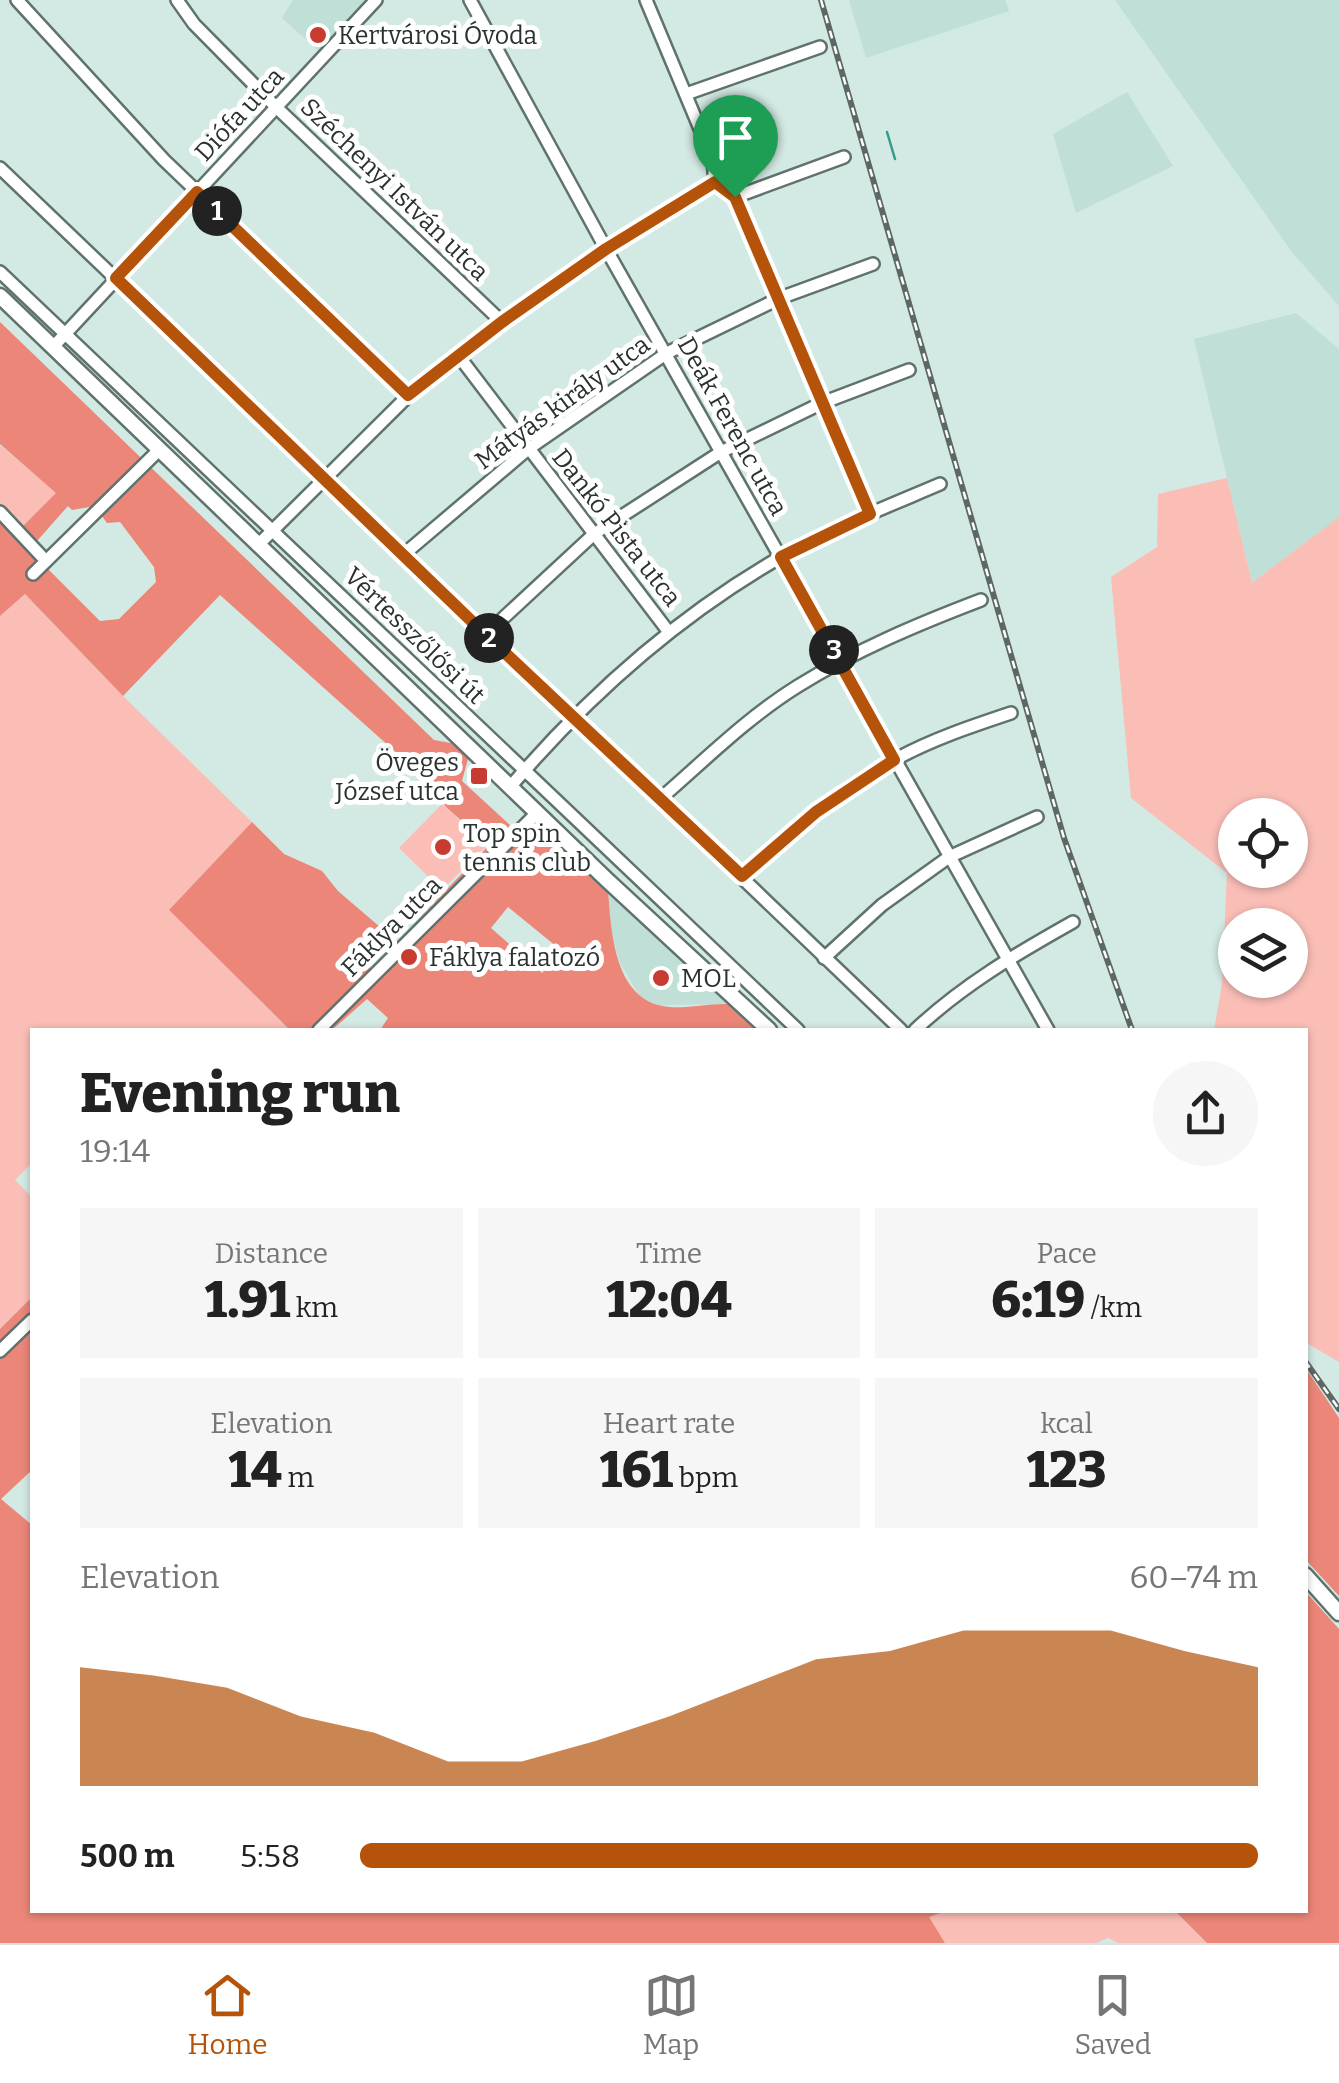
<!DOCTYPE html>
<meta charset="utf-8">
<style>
:root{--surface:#fff;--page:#f6f6f6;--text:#222;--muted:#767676;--line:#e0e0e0;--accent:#b45309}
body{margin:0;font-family:Bitter,serif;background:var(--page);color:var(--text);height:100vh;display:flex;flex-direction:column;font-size:38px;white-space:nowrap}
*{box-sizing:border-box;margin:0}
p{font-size:32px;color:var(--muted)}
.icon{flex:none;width:55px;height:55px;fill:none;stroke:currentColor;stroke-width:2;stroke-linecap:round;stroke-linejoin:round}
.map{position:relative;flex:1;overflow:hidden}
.drawer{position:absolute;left:30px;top:1028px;width:1278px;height:885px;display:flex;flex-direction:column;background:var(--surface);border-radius:0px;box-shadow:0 2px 8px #0004}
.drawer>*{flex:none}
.buttons{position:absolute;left:1218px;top:798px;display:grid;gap:20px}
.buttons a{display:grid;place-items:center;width:90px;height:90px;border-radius:50%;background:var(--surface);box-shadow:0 2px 8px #0004;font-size:50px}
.pin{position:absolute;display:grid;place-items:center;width:85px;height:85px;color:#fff;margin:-102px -42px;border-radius:50% 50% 50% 0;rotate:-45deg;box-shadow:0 0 10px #0007}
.pin .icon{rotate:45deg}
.km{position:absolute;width:50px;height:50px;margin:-25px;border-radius:50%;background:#222;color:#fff;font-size:28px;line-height:50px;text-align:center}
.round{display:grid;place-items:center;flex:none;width:105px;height:105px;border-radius:52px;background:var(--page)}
.headline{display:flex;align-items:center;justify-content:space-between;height:170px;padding:0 50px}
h1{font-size:55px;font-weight:800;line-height:75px}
.figures{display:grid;grid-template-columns:repeat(3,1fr);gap:15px;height:170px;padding:10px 50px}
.figures div{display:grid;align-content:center;border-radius:0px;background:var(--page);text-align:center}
.figures b{font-size:50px;font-weight:800}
.figures small{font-size:28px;font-weight:400}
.figures p{font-size:28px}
.chart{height:280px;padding:20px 50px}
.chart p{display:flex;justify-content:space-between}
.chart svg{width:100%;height:180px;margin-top:10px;fill:var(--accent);opacity:.7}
ul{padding:0 50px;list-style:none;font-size:32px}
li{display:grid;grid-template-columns:160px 120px 1fr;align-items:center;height:75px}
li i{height:25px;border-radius:12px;background:var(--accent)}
.tabs{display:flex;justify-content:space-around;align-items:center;height:140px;border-top:2px solid var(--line);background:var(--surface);font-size:28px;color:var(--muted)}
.tabs a{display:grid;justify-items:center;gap:5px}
.tabs .on{color:var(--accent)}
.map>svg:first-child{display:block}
.built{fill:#c0dfd7}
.green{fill:#fabeb6;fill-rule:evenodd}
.forest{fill:#eb8679;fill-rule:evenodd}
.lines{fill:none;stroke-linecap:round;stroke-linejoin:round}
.stream{stroke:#329c88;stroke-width:2.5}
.minor-casing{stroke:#5f726d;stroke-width:16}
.major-casing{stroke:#5f726d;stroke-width:19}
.minor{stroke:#fff;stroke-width:11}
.major{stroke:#fff;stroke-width:14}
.rail-casing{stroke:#5b6864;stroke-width:6}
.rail{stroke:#fff;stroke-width:2.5;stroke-dasharray:8;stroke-linecap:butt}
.route-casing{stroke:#fff;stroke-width:20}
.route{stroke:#b45309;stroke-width:12}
.poi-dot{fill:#c83b31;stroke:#fff;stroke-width:4}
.labels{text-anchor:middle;stroke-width:10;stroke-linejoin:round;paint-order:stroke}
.poi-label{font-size:25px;fill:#29322f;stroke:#fff;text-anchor:start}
.street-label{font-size:25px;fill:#29322f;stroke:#fff}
</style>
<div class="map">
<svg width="1339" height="1943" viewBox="0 0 1339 1943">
<rect width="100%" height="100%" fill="#d3e9e3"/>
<g class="built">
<polygon points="293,0 368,0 320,52 282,18"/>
<polygon points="849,0 1005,0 1009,11 866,58"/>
<polygon points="1115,0 1339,0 1339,306 1292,252"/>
<polygon points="1127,92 1173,166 1076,213 1053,134"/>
<polygon points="1296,313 1339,349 1339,517 1252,583 1194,339"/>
<polygon points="608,890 728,1004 656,1005 639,995 619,961 611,930"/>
</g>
<g class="green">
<polygon points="0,445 57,493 18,531 0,512"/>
<path d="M1227 478 1252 583 1339 517V1362L1305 1342V1030H1214L1222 984 1227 873 1131 798 1111 577 1157 547 1158 494ZM1235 815H1290V870H1235ZM1235 925H1290V980H1235Z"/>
<polygon points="25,594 123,696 252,822 169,910 290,1030 32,1030 32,1163 15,1180 32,1197 32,1297 0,1329 0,616"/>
<polygon points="442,804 487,845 442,890 399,848"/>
<polygon points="949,1910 1174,1910 1207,1943 1118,1943 1108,1938 1096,1943 945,1943 928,1917"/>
</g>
<g class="forest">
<path d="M0 322 434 740 456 744 468 759 462 781 523 837 538 828 608 890C611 927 613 992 658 1005 680 1011 705 1003 728 1004L755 1030H380L388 1018 367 999 332 1030H290L169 910 252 822 284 854 322 871 338 891 380 927 354 952 371 969 489 845 447 808 409 764 220 595 123 696 25 594 0 616V512L18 531 56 493 0 444ZM68 506 72 510 95 506 107 523 120 522 154 567 156 582 119 619 100 621 29 550ZM508 907 562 951 542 973 491 928Z"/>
<polygon points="32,1297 32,1470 1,1499 32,1525 32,1910 949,1910 929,1917 945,1943 0,1943 0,1329"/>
<polygon points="1305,1367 1339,1418 1339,1596 1305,1559"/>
<polygon points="1305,1591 1339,1629 1339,1943 1207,1943 1174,1910 1305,1910"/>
</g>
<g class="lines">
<polyline class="stream" points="887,132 895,159"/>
<g class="minor-casing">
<g id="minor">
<polyline points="17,0 164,160 409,395"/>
<polyline points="177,0 194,24 277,108 502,322"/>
<polyline points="470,0 606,249 1048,1030"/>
<polyline points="646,0 713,160 715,182 735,197 870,513"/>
<polyline points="686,94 820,47"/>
<polyline points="0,168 901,1030"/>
<polyline points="735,197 844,157"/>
<polyline points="0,272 798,1030"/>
<polyline points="53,347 376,0"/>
<polyline points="458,355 668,631"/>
<polyline points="0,512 46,561"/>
<polyline points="259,544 409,395 458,355 606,249 715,182"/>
<polyline points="403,555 528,449 667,353 780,298 873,264"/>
<polyline points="33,574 160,449"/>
<polyline points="485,635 594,534 721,452 822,403 909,370"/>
<path d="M511 786C588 696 677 617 779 558 830 529 886 507 940 484"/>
<path d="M660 799C705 760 748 717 798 686 856 650 918 624 981 600"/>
<path d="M743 876C791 833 839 789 896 759 933 739 972 726 1011 713"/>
<polyline points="824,958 882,905 949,857 1037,817"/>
<polyline points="319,1030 537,813"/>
<path d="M915 1030C963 985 1016 954 1073 922"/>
<polyline points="0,1351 32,1320"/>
</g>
</g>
<g class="major-casing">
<g id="major">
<polyline points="0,296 607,880 769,1030"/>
<polyline points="1305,1575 1339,1613"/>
</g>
</g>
<use href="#minor" class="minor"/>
<use href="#major" class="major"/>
<g class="rail-casing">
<g id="rail">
<polyline points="821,0 1064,838 1132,1030"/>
<polyline points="1305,1361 1339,1409"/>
</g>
</g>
<use href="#rail" class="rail"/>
</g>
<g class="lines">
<g class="route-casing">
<polygon id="route" points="715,182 735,197 870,514 781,557 894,760 816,812 742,876 486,635 116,278 197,192 408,395 502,322 606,249"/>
</g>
<use href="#route" class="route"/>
</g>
<g class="poi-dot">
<circle cx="318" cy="35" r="10"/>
<rect x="469" y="766" width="20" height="20" rx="5"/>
<circle cx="443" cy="847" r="10"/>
<circle cx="409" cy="957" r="10"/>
<circle cx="661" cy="978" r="10"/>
</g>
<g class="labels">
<g class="poi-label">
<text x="338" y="44">Kertvárosi Óvoda</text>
<text x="459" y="771" text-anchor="end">Öveges<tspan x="459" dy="29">József utca</tspan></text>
<text x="463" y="842">Top spin<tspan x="463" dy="29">tennis club</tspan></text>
<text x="429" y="966">Fáklya falatozó</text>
<text x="681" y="987">MOL</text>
</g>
<g class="street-label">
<text transform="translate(239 114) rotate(-47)" y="9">Diófa utca</text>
<text transform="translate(395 189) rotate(44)" y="9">Széchenyi István utca</text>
<text transform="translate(562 402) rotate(-36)" y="9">Mátyás király utca</text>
<text transform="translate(733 426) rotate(61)" y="9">Deák Ferenc utca</text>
<text transform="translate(617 527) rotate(52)" y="9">Dankó Pista utca</text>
<text transform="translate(415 635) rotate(44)" y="9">Vértesszőlősi út</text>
<text transform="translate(391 926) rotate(-45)" y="9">Fáklya utca</text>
</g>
</g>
</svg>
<div class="buttons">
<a><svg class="icon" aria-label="locate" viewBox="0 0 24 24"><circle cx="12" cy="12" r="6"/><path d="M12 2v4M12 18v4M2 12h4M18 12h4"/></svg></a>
<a><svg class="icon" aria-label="layers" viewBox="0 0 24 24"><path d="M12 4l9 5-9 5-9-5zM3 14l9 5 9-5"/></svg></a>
</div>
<div class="pin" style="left:735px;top:197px;background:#1e9e55"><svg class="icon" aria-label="arrive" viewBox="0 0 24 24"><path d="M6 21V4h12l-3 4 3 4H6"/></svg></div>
<b class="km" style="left:217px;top:211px">1</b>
<b class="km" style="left:489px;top:638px">2</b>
<b class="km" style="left:834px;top:650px">3</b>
<section class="drawer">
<div class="headline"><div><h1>Evening run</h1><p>19:14</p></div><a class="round"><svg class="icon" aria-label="share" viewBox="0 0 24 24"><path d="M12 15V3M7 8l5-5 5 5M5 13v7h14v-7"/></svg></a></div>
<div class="figures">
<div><p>Distance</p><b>1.91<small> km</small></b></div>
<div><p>Time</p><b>12:04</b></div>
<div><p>Pace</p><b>6:19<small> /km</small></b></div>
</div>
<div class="figures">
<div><p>Elevation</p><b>14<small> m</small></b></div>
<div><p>Heart rate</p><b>161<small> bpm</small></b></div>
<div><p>kcal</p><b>123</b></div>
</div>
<div class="chart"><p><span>Elevation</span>60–74 m</p>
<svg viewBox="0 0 160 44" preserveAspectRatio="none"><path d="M0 44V15L10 17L20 20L30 27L40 31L50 38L60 38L70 33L80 27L90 20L100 13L110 11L120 6L130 6L140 6L150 11L160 15V44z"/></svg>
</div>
<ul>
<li><b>500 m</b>5:58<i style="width:100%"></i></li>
</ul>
</section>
</div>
<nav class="tabs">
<a class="on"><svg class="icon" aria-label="home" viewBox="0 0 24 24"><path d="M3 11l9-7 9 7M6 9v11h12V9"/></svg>Home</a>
<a><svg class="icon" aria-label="map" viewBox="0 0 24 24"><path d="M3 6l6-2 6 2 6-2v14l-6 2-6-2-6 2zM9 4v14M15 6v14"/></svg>Map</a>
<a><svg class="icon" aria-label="saved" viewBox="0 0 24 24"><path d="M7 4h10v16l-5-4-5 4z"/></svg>Saved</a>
</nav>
